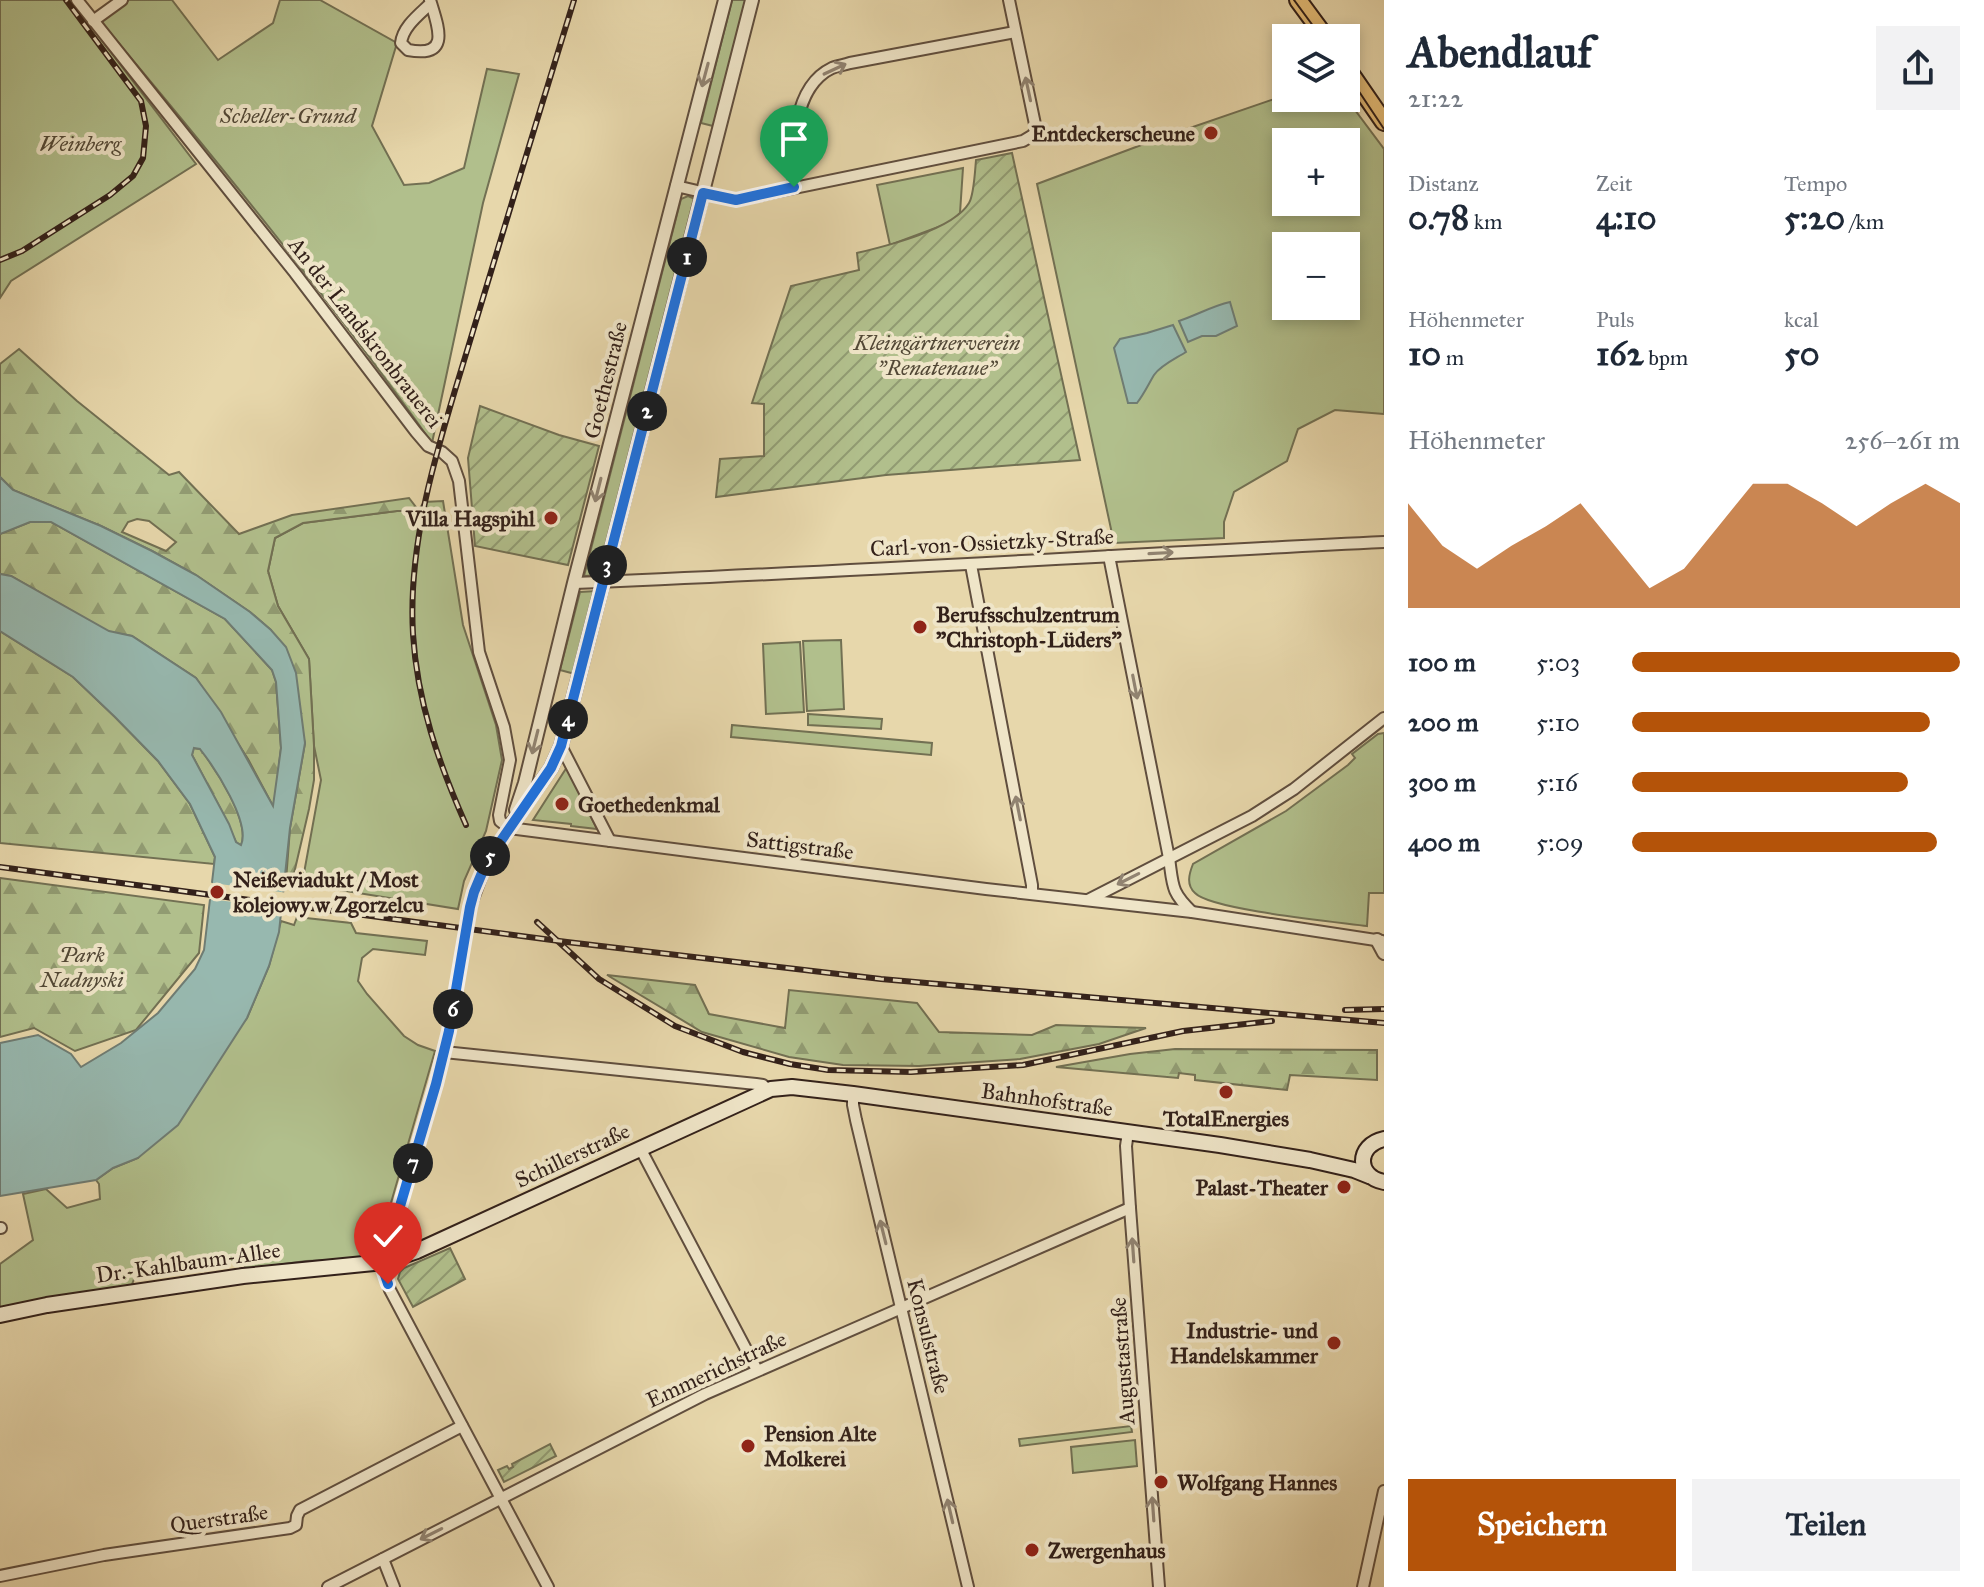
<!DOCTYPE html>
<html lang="de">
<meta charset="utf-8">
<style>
:root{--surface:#fff;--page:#f2f2f3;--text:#1f2937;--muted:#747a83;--accent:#b45309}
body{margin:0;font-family:"IM FELL Great Primer",serif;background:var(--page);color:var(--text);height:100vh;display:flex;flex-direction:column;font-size:30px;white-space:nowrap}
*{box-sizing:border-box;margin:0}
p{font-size:26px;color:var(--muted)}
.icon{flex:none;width:44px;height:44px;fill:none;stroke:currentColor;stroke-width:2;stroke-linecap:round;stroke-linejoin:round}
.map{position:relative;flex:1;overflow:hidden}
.side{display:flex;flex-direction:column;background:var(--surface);width:600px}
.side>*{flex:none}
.fabs{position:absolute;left:1272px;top:24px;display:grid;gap:16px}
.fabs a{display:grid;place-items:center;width:88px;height:88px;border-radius:0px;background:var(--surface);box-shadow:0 4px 12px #0003;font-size:40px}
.pin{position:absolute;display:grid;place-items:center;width:68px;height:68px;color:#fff;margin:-82px -34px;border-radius:50% 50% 50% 0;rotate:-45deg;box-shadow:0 0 8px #0007}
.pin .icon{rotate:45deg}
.km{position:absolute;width:40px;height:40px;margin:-20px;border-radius:50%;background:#222;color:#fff;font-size:22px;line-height:40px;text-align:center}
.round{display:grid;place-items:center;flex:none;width:84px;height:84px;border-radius:0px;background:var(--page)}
.overview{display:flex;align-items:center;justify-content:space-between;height:136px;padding:0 24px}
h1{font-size:44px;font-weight:700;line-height:60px}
.metrics{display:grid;grid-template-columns:repeat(3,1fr);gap:12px;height:136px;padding:8px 24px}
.metrics div{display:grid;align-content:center}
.metrics b{font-size:34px;font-weight:700}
.metrics small{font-size:22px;font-weight:400}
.metrics p{font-size:22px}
.chart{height:224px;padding:16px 24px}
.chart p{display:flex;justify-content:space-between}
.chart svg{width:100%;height:144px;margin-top:8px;fill:var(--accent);opacity:.7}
.button{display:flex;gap:16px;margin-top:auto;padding:16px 24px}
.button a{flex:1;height:92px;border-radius:0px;background:var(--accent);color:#fff;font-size:32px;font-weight:700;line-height:92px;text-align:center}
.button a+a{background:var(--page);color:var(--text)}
ul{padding:0 24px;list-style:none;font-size:26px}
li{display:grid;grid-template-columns:128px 96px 1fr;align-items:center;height:60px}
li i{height:20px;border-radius:10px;background:var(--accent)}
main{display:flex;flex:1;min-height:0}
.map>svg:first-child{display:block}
.green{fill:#b1bf8c;stroke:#727053;stroke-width:2;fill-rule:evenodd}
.forest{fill:url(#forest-firs);stroke:#727053;stroke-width:2;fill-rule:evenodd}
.garden{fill:url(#garden-furrows);stroke:#727053;stroke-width:2}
.water{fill:#97b8af;stroke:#6f7c73;stroke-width:2;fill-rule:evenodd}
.pier{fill:#e7d7ab}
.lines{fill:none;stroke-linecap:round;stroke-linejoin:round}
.minor-casing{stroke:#604e3e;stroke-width:14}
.tertiary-casing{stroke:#604e3e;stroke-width:16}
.secondary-casing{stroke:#33211a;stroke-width:18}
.primary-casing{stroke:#33211a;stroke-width:20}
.minor{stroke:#efe5c8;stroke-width:10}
.tertiary{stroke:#efe5c8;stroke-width:12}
.secondary{stroke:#efe5c8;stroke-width:14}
.primary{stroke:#e4bc76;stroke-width:16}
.tram{stroke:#33211a;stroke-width:2}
.rail-casing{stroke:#33211a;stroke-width:6}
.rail{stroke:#efe5c8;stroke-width:3;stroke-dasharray:9;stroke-linecap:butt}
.minor-bridge-casing{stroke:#604e3e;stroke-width:14;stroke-linecap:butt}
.minor-bridge{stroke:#efe5c8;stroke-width:10}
.oneway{stroke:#918371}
.route-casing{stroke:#fff;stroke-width:16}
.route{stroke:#1a73e8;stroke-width:10}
.poi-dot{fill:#8f2418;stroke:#efe5c8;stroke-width:3}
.labels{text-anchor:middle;stroke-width:8;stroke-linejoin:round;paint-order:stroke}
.park-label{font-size:22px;font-style:italic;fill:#524836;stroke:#efe5c8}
.poi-label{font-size:22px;font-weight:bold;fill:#33211a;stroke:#efe5c8;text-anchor:start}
.street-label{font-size:22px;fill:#33211a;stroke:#efe5c8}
</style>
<main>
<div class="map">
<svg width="1384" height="1587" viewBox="0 0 1384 1587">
<defs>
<pattern id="forest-firs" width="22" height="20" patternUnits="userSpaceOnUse" patternTransform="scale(2)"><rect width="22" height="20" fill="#b1bf8c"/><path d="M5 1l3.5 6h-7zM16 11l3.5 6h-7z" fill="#919b72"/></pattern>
<pattern id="garden-furrows" width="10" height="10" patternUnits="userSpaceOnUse" patternTransform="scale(2)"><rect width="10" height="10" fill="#b1bf8c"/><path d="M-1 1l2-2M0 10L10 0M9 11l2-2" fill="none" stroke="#919b72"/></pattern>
</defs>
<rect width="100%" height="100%" fill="#e7d7ab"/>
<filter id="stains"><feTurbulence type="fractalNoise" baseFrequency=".0025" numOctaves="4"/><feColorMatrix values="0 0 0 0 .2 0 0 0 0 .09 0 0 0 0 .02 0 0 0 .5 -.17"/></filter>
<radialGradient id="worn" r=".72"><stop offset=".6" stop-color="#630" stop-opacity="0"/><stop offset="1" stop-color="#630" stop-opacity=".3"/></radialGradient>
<g class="green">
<polygon points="0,0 71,0 196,164 11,281 0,298"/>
<path d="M129 0H172L218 60 273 23 280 0H320L397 43 372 126 404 185 429 183 464 168 487 69 519 74 483 203 432 443C328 297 215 158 100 21Z"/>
<polygon points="732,0 749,0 717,127 701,123"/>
<path d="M1286 95V98H1346L1384 149V414L1335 410 1298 429 1287 461 1234 492 1224 522V538L1114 543 1037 184 1152 141ZM1286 142H1346V202H1286ZM1286 246H1346V306H1286Z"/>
<polygon points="963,168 960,213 949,223 890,245 877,185"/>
<polygon points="688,196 695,199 600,575 584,576 681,199"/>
<polygon points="443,501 463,625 496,725 502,760 486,831 464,881 458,909 302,884 321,780 314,746 309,659 278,606 268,571 275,538 303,523 397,511 418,511 424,502"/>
<polygon points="596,591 575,674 560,670 580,592"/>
<polygon points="841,640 844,709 807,711 803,641"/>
<polygon points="800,642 804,712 766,714 763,644"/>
<polygon points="808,714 882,719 881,729 808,725"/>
<polygon points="732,725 932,743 931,755 731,737"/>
<path d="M1384 733V893H1369L1367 926C1338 922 1211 910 1195 893 1186 885 1189 874 1193 864L1286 811 1348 765 1355 758 1352 754 1378 734Z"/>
<polygon points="567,767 597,829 571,826 571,824 533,820"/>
<polygon points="297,917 351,923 356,933 427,941 425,955 373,949 362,958 358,981 367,994 404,1036 418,1045 435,1051 375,1258 306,1261 247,1269 241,1261 235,1261 136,1274 131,1287 0,1310 0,1264 33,1240 23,1194 46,1189 67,1208 100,1199 99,1184 96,1180 113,1168 138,1158 247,1018 269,966 281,921 294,925"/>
<polygon points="1131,1426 1132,1432 1020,1446 1019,1439"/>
<polygon points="1135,1440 1137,1466 1073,1473 1071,1447"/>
</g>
<g class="forest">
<path d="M19 349 77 401 169 475 179 472 239 534 292 515 409 498 419 511H397L303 523 275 538 268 571 278 606 309 659 314 746V780L309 809 292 882 286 881 290 828 305 743 271 630 250 612 196 575 152 551 101 526 13 490 0 477V364ZM137 519 149 521 176 542 166 551 122 532 128 522Z"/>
<polygon points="30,522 51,522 225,619 272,670 276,682 281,748 274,808 248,759 196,678 132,636 109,632 11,576 0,574 0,534"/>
<polygon points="0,631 73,677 115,717 158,761 190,804 215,857 214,864 0,843"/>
<path d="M193 748 200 749C215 768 251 822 241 846L236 842 220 808 192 755Z"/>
<polygon points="0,878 204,905 199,953 136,1030 75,1051 34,1028 0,1037"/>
<polygon points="607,975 695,985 709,1014 785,1028 789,990 917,1003 939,1032 1032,1035 1056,1025 1146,1028 1099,1044 1020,1059 919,1066 843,1065 789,1057 702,1032"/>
<polygon points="1175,1049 1377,1050 1377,1080 1290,1075 1287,1090 1195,1080 1195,1075 1179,1073 1178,1078 1056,1067 1130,1054"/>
</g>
<g class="garden">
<path d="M1012 153 1080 460 886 475 716 497 720 459 764 456V404L752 403 791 286 859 270 857 253C886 246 953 230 969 203 974 195 975 171 976 160Z"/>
<polygon points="480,406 559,435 599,446 568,565 475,546 468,458"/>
<polygon points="450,1248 465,1279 413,1307 398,1279 400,1272 404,1268"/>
<polygon points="550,1444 556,1456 504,1482 498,1470 507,1466 509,1469 513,1467 512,1464"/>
</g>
<g class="water">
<path d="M1230 302 1237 326 1216 336H1202L1188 342 1179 321C1197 315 1212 306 1230 302Z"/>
<path d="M1173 325 1186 352C1175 359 1161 365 1154 375 1148 385 1144 394 1137 403H1128L1114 348 1120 339 1147 333Z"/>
<path d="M0 477 13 490 101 526 152 551 196 575 250 612 271 630 286 647 296 673 305 743 290 828 279 932 269 966 247 1018 178 1125 138 1158 113 1168 96 1180 0 1196V1043L38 1035 71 1054 81 1067 121 1043 158 1013 195 969 204 950 215 857 190 804 158 761 115 717 73 677 0 631V574L11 576 109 631 132 636 196 678 221 712 273 806 281 748 276 682 272 670 225 619 51 522H30L0 534ZM194 748 200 749C215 768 251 823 241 845L236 842 229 824 192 755Z"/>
</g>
<polygon class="pier" points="208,881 212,883 288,893 286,909 210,899 206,901"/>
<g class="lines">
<g class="minor-casing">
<g id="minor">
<polyline points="77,0 295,273 416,432 428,446 442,452 452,461 459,481 479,652 504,727 510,760 499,815 500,821 509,828 986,889 1192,912 1382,941"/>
<path d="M430 0 431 3C439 29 450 58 408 50L401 43C403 26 420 14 431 3"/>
<polyline points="93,21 122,0"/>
<polyline points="676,186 736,200 1023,141 1033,135 1036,129 1009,0"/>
<path d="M794 187C792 150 792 87 832 68 837 66 844 65 850 63L1015 32"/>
<path d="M1109 556 1169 858C1173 886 1171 892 1192 912"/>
<polyline points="971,565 1032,885 1032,894"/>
<path d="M574 583C844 572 1114 555 1384 542"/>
<polyline points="561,746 610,841"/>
<polyline points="1088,900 1252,816 1294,789 1384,718"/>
<polyline points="470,907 487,861 509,828"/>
<polyline points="464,943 449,1031 436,1084 385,1257 384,1272 390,1290 548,1587"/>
<polyline points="444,1052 756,1084 763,1085 768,1090"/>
<polyline points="853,1094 853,1105 856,1120 968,1587"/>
<polyline points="1128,1132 1126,1146 1130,1208 1159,1587"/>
<polyline points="640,1148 757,1370"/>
<polyline points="0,1228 1,1228"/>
<polyline points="383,1559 394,1587"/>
<polyline points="0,1576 104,1555 290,1528 296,1525 297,1516 300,1510 462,1426"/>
<polyline points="328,1587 705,1394 1130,1208"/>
<polyline points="1363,1587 1384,1491"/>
</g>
</g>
<g class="tertiary-casing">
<g id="tertiary">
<polyline points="516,810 525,783 574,583 725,0"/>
<polyline points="509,828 551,768 561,746 752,0"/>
<polyline points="1377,940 1384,953"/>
</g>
</g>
<g class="secondary-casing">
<g id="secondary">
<path d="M1384 1139C1356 1145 1356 1177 1384 1182"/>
<polyline points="0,1315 47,1305 243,1276 384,1262 417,1251 771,1089 792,1087 853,1094 1220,1145 1310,1160 1354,1170 1369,1176"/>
</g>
</g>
<g class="primary-casing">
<g id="primary">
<polyline points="1298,0 1326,38"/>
<polyline points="1346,67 1384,122"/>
</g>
</g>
<use href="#minor" class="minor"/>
<use href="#tertiary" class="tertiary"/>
<use href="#secondary" class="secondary"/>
<use href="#primary" class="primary"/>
<g class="tram">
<polyline points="1294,0 1322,38"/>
<polyline points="1346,72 1384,129"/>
</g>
<g class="rail-casing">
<g id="rail">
<polyline points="0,260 22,251 110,195 133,176 143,158 146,126 141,101 66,0"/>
<path d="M466 825C439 764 417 702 413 634 407 532 444 428 473 331 506 221 540 110 574 0"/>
<polyline points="0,867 567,942 881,979 1384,1023"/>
<polyline points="537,922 599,979 675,1026 743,1052 790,1064 828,1070 911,1072 1023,1065 1183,1031 1272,1021"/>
<polyline points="1345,1010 1384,1009"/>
</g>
</g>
<use href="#rail" class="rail"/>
<g class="minor-bridge-casing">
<polyline id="minor-bridge" points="464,943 470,907"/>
</g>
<use href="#minor-bridge" class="minor-bridge"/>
</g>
<defs><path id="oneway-shaft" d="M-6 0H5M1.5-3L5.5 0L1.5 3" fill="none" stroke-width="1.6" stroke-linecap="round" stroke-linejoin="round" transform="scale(2)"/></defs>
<g class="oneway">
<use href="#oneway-shaft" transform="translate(835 69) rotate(-25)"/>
<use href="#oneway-shaft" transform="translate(705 75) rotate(105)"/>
<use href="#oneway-shaft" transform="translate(1028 89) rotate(-102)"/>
<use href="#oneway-shaft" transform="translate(598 490) rotate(104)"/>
<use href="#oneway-shaft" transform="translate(1161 553) rotate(-3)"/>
<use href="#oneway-shaft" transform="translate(1135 687) rotate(79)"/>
<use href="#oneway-shaft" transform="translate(535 742) rotate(104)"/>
<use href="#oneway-shaft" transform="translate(1018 808) rotate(-101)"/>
<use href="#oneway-shaft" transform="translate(1128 879) rotate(153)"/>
<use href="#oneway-shaft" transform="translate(883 1232) rotate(-104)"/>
<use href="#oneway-shaft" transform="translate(1133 1250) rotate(-94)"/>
<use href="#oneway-shaft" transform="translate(1153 1509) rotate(-94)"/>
<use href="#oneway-shaft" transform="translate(950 1511) rotate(-103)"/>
<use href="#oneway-shaft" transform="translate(431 1534) rotate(153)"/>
</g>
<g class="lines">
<g class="route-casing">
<polyline id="route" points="388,1284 384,1272 385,1257 436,1084 449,1031 470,907 474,892 487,861 551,768 561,746 703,193 736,200 794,187"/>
</g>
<use href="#route" class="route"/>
</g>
<g class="poi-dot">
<circle cx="1211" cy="133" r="8"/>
<circle cx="551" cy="518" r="8"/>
<circle cx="920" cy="627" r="8"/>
<circle cx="562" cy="804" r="8"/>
<circle cx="217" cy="892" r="8"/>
<circle cx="1226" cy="1092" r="8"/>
<circle cx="1344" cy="1187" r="8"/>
<circle cx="1334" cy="1343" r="8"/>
<circle cx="748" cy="1446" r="8"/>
<circle cx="1161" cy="1482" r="8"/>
<circle cx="1032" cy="1550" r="8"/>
</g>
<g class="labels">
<g class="park-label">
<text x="288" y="123">Scheller-Grund</text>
<text x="80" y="151">Weinberg</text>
<text x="937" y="350">Kleingärtnerverein<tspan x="937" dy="25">"Renatenaue"</tspan></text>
<text x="82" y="962">Park<tspan x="82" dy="25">Nadnyski</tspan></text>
</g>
<g class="poi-label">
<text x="1195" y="141" text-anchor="end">Entdeckerscheune</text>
<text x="535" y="526" text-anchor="end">Villa Hagspihl</text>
<text x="936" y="622">Berufsschulzentrum<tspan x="936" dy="25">"Christoph-Lüders"</tspan></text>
<text x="578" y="812">Goethedenkmal</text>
<text x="233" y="887">Neißeviadukt / Most<tspan x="233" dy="25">kolejowy w Zgorzelcu</tspan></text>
<text x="1226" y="1126" text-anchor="middle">TotalEnergies</text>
<text x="1328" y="1195" text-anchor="end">Palast-Theater</text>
<text x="1318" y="1338" text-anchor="end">Industrie- und<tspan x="1318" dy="25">Handelskammer</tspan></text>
<text x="764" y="1441">Pension Alte<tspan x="764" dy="25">Molkerei</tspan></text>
<text x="1177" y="1490">Wolfgang Hannes</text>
<text x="1048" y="1558">Zwergenhaus</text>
</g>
<g class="street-label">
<text transform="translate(366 332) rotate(52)" y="8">An der Landskronbrauerei</text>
<text transform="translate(605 380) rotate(-76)" y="8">Goethestraße</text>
<text transform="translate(992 542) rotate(-3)" y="8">Carl-von-Ossietzky-Straße</text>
<text transform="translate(800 845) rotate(7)" y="8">Sattigstraße</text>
<text transform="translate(1047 1099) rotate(8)" y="8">Bahnhofstraße</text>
<text transform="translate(572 1155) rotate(-25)" y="8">Schillerstraße</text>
<text transform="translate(188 1262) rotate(-8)" y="8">Dr.-Kahlbaum-Allee</text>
<text transform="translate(929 1336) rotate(76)" y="8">Konsulstraße</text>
<text transform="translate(1122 1361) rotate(-94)" y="8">Augustastraße</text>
<text transform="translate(716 1369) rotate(-25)" y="8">Emmerichstraße</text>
<text transform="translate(219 1518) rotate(-8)" y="8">Querstraße</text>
</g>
</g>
<rect width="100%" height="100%" filter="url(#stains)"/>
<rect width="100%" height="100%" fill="url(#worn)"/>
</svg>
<div class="fabs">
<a><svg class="icon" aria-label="layers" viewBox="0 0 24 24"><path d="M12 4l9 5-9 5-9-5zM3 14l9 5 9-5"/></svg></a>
<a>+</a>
<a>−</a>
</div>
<div class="pin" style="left:794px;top:187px;background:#1e9e55"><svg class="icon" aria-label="arrive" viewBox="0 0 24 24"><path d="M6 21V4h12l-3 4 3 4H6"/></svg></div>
<div class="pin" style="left:388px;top:1284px;background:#d93025"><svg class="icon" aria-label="check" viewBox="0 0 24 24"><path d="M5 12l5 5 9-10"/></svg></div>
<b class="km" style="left:687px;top:257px">1</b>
<b class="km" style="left:647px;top:411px">2</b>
<b class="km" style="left:607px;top:565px">3</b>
<b class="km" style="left:568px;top:719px">4</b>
<b class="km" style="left:490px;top:856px">5</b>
<b class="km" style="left:453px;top:1009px">6</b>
<b class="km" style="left:413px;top:1163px">7</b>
</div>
<section class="side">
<div class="overview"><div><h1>Abendlauf</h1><p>21:22</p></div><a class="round"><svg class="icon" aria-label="share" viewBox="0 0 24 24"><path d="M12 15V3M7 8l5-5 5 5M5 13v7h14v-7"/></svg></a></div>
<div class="metrics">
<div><p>Distanz</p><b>0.78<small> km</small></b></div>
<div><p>Zeit</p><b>4:10</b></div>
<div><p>Tempo</p><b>5:20<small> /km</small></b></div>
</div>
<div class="metrics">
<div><p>Höhenmeter</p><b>10<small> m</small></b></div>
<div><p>Puls</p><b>162<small> bpm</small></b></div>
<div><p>kcal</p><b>50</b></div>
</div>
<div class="chart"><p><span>Höhenmeter</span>256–261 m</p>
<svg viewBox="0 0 160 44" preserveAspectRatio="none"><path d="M0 44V12L10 25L20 32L30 25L40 19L50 12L60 25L70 38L80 32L90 19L100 6L110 6L120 12L130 19L140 12L150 6L160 12V44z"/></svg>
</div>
<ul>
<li><b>100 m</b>5:03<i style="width:100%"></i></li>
<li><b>200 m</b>5:10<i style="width:91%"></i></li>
<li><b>300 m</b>5:16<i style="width:84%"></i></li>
<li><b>400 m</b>5:09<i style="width:93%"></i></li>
</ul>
<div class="button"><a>Speichern</a><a>Teilen</a></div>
</section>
</main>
